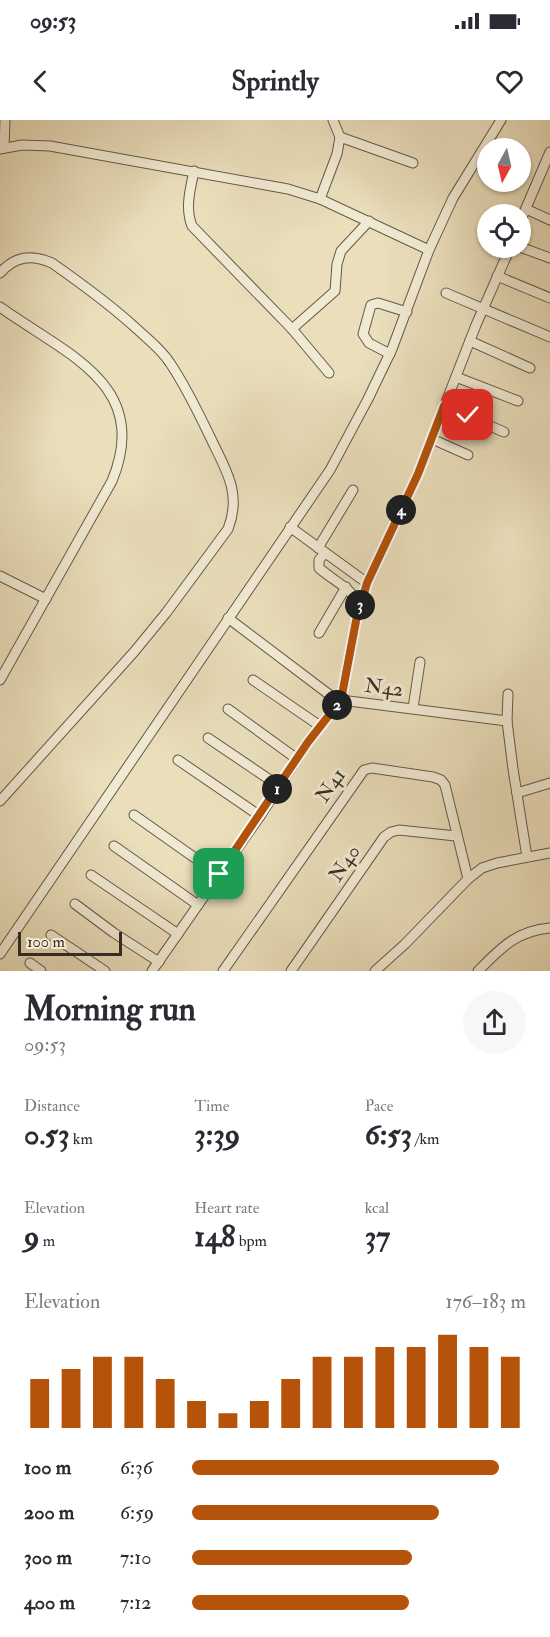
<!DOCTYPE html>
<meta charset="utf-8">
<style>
:root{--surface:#fff;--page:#f7f7f7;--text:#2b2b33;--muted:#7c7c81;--accent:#b45309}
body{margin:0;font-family:"IM FELL Double Pica",serif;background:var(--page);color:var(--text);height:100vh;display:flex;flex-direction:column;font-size:22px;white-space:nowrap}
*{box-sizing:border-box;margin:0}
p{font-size:20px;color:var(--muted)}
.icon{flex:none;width:33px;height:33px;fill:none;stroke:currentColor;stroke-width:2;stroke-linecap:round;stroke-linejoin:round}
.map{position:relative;height:851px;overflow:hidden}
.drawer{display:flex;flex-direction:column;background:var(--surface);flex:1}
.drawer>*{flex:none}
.needle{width:39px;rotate:188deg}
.controls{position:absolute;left:477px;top:18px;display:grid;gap:12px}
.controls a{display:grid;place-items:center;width:54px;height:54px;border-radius:50%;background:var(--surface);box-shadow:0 2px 4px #0004;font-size:30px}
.scale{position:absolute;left:18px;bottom:15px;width:104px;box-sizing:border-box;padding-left:6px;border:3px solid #372d23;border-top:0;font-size:16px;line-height:21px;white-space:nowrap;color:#372d23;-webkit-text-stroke:4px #f1ead3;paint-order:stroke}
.pin{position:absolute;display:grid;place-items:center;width:51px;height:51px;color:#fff;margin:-26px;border-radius:12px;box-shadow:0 3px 9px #0006}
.km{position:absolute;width:30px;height:30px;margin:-15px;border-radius:50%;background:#222;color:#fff;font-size:16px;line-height:30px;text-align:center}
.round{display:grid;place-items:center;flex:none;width:63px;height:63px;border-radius:32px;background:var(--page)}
.head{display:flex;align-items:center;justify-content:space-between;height:102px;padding:0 24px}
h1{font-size:33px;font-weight:700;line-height:45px}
.metrics{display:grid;grid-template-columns:repeat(3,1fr);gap:9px;height:102px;padding:6px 24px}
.metrics div{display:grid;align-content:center}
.metrics b{font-size:30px;font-weight:700}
.metrics small{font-size:16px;font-weight:400}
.metrics p{font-size:16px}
.chart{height:168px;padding:12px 24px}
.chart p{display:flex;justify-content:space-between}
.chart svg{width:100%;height:108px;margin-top:6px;stroke:var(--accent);stroke-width:6}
ul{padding:0 24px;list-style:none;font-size:20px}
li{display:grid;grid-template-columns:96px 72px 1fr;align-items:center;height:45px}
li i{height:15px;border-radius:8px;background:var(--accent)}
.status{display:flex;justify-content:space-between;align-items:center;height:42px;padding:0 30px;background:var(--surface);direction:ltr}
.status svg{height:16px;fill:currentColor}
header{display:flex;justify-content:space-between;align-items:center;height:78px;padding:0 24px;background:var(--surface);font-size:27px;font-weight:700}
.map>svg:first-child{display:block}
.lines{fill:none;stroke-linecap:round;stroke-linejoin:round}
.minor-casing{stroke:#645949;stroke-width:11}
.minor{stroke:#f1ead3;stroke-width:9}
.route-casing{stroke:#fff;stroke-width:12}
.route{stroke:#b45309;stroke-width:8}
.labels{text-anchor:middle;stroke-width:6;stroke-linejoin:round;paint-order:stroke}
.street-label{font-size:20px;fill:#372d23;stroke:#f1ead3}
</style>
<div class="status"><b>09:53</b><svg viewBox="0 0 49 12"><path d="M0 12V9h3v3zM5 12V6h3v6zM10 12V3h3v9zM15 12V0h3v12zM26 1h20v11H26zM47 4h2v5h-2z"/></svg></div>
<header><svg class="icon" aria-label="back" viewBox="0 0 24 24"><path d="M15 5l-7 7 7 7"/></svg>Sprintly<svg class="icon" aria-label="heart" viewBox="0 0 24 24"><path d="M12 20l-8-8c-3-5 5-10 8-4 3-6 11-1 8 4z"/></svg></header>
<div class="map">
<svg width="550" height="851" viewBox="0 0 550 851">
<rect width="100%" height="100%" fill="#eadebb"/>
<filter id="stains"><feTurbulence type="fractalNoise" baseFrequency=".00333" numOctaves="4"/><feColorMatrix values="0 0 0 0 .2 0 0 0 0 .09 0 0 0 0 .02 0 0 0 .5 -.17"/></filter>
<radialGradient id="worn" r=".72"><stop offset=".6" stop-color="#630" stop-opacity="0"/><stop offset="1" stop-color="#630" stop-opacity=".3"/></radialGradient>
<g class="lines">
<g class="minor-casing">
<g id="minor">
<polyline points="340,17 413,43"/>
<polyline points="4,27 5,0"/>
<polyline points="0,29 22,25 50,26 288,69 320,79 429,130"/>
<path d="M194 51C190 70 185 88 192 106L292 209 329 253"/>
<polyline points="320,79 337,34 340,17 333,0"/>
<polyline points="526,89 550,100"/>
<polyline points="520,102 550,32"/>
<polyline points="520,127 550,138"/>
<path d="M0 153C15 136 31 134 52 143 82 164 111 185 138 210 149 220 162 230 170 243 187 268 200 296 213 323 228 353 241 376 228 409L166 493 134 532 0 681"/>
<polyline points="497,156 550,178"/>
<polyline points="446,173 550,217"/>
<path d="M0 187C65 234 152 264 112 361L0 560"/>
<polyline points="292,209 335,171 337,144 341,131 369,101"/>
<polyline points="470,221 530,248"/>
<polyline points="390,234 369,223 363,214 371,185 378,183 407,192"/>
<polyline points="456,257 518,281"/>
<polyline points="444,286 504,312"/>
<polyline points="432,319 468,335"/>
<polyline points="290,407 367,463"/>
<polyline points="318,428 353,370"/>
<path d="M325 433 319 440V448C335 462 349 466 360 485"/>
<polyline points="0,456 46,479"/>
<polyline points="228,498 339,582"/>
<polyline points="319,513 346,467"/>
<polyline points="253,560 320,606"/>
<polyline points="341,580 356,501 367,463 418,354 476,205 510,128"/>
<polyline points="413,588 420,542"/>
<polyline points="228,589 297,639"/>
<polyline points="507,601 508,574"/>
<polyline points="208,618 279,666"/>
<polyline points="178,640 260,696"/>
<polyline points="517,673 550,663"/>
<polyline points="134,695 219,755"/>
<polyline points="114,726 198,785"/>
<polyline points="91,755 178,814"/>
<polyline points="75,784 114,813 159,842"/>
<polyline points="51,815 105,851"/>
<polyline points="0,834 330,350 368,279 392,229 429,130 453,78 501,0"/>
<polyline points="30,843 41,851"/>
<polyline points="152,851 260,696 308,622 341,580 507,601 513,649 527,737"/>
<polyline points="223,851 364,650 372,648 433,657 441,660 445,665 468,759"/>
<polyline points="291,851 384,717 391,712 399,710 456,716"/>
<polyline points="375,851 405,824 468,759 482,748 497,743 550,733"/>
<path d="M478 851C501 828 516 811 550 808"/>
</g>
</g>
<use href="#minor" class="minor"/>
</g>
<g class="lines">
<g class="route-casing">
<polyline id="route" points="219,754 308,622 341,580 356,501 367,463 418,354 444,286 468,295"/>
</g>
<use href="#route" class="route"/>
</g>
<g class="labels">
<g class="street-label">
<text transform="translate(384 567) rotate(7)" y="7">N42</text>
<text transform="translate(330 665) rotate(-55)" y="7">N41</text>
<text transform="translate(344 743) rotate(-56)" y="7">N40</text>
</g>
</g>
<rect width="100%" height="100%" filter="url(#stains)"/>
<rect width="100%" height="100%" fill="url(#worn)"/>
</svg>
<div class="controls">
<a><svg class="needle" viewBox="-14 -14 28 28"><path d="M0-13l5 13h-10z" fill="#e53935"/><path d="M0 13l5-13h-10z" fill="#7c7c81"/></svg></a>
<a><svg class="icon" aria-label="locate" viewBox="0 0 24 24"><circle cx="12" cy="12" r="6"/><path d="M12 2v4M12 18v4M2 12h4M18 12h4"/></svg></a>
</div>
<div class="scale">100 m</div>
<div class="pin" style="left:219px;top:754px;background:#1e9e55"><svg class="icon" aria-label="arrive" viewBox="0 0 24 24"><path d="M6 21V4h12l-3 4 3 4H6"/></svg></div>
<div class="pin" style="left:468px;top:295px;background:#d93025"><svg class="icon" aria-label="check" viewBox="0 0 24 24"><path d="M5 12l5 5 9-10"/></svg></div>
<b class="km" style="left:277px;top:669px">1</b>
<b class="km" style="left:337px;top:585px">2</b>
<b class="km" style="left:360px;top:485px">3</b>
<b class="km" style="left:401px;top:390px">4</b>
</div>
<section class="drawer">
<div class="head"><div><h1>Morning run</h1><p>09:53</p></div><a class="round"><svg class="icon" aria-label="share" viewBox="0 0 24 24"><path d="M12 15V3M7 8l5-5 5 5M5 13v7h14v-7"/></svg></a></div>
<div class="metrics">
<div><p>Distance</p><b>0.53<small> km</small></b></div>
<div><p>Time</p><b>3:39</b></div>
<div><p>Pace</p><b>6:53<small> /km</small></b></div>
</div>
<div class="metrics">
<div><p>Elevation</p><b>9<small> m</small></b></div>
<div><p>Heart rate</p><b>148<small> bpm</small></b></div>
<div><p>kcal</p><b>37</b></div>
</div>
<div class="chart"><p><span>Elevation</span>176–183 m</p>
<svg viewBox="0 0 160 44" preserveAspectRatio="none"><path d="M5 44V24M15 44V20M25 44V15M35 44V15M45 44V24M55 44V33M65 44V38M75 44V33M85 44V24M95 44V15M105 44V15M115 44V11M125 44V11M135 44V6M145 44V11M155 44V15"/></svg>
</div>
<ul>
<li><b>100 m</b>6:36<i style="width:92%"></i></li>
<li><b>200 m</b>6:59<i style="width:74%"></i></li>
<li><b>300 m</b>7:10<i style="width:66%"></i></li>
<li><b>400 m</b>7:12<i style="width:65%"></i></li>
</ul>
</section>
